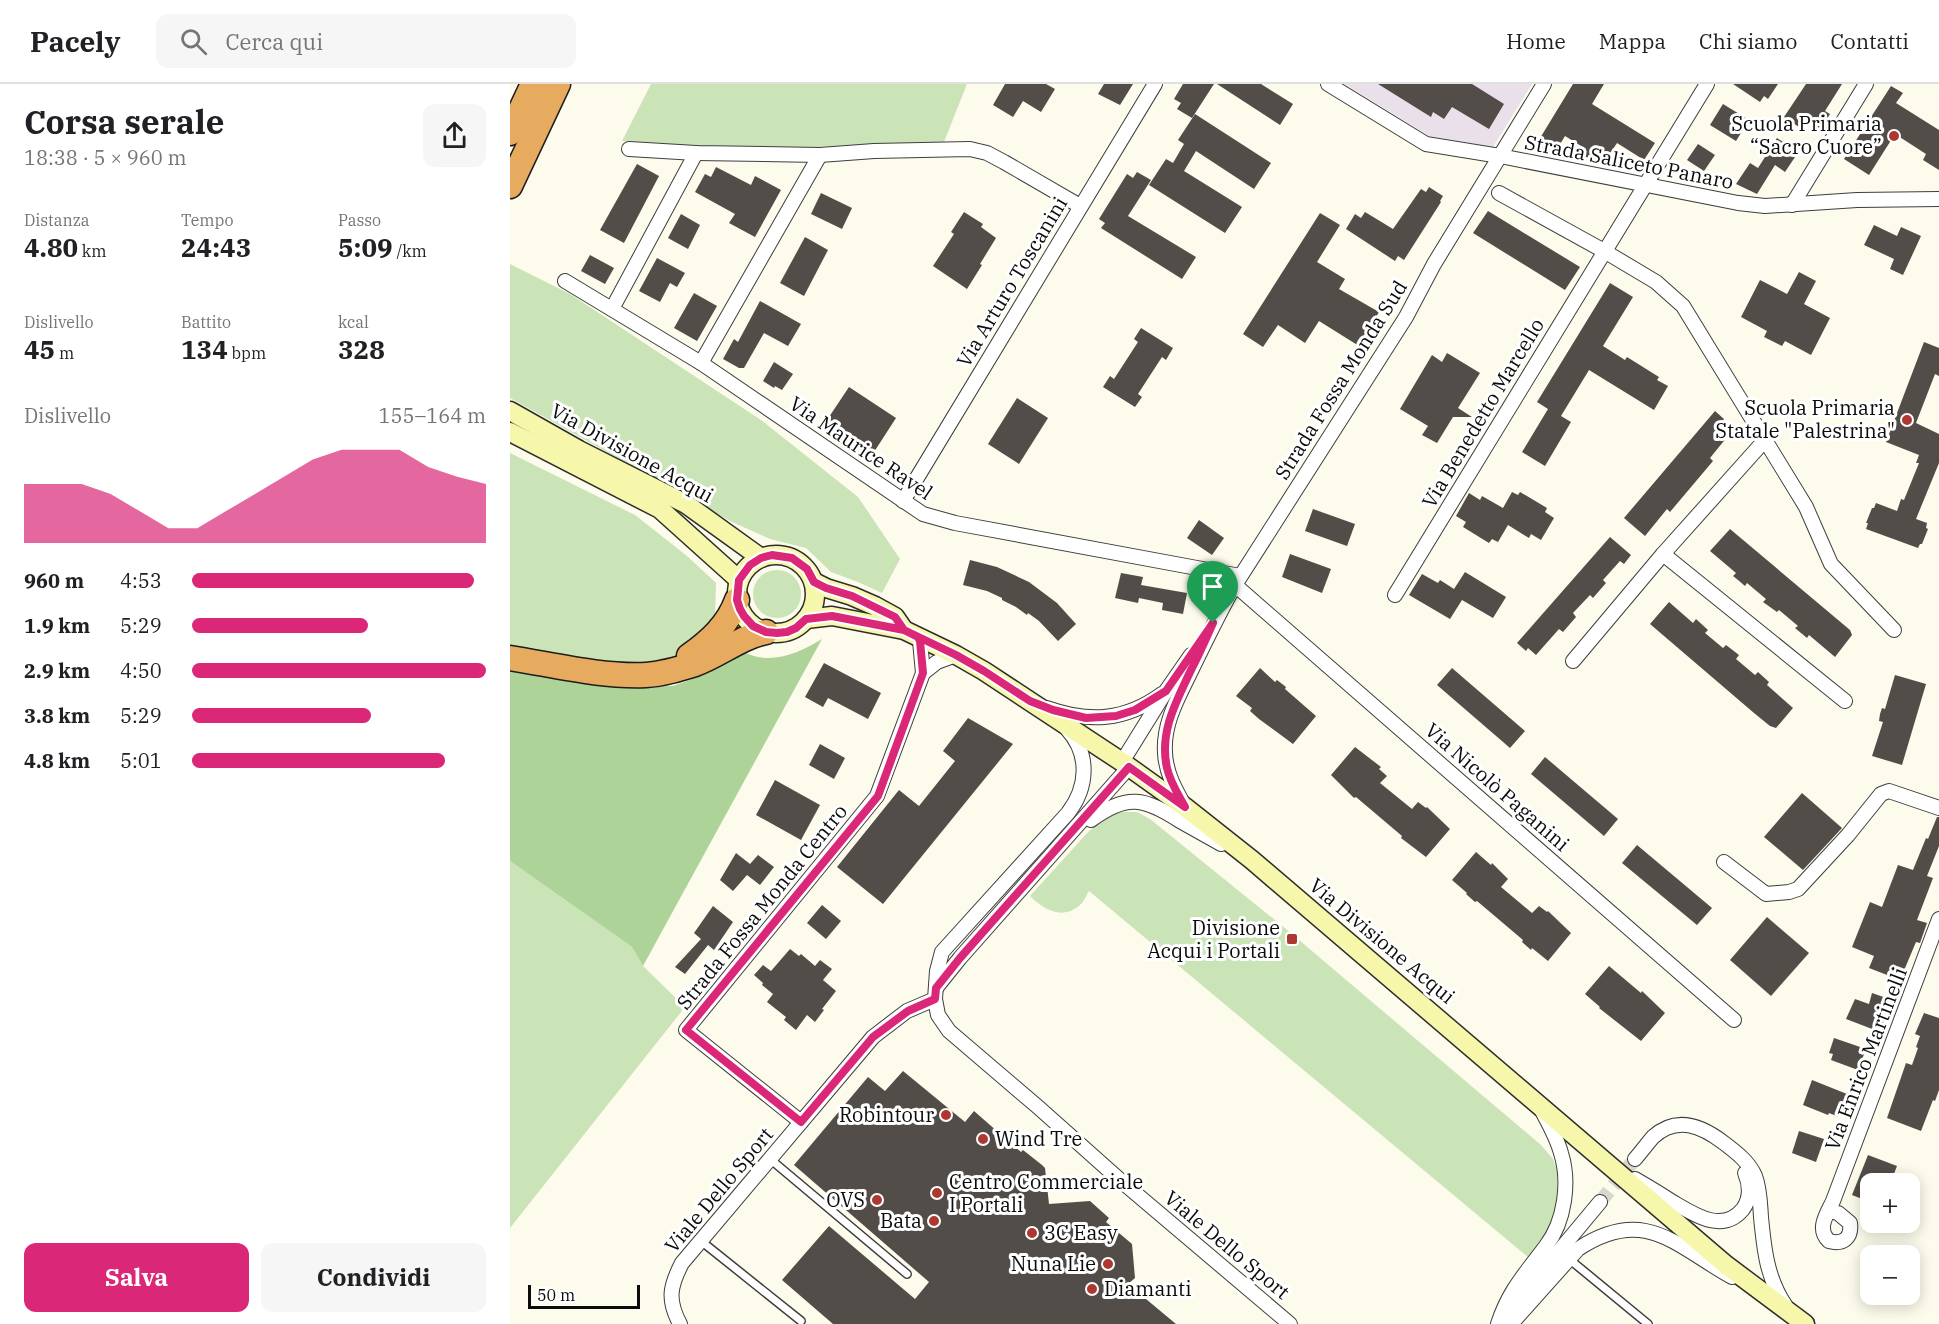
<!DOCTYPE html>
<html lang="it">
<meta charset="utf-8">
<style>
:root{--surface:#fff;--page:#f6f6f6;--text:#202124;--muted:#757577;--line:#e0e0e0;--accent:#db2777}
body{margin:0;font-family:"IBM Plex Serif",serif;background:var(--page);color:var(--text);height:100vh;display:flex;flex-direction:column;font-size:22px;white-space:nowrap}
*{box-sizing:border-box;margin:0}
p{font-size:20px;color:var(--muted)}
.icon{flex:none;width:33px;height:33px;fill:none;stroke:currentColor;stroke-width:2;stroke-linecap:round;stroke-linejoin:round}
.map{position:relative;flex:1;overflow:hidden}
.sheet{display:flex;flex-direction:column;background:var(--surface);width:510px}
.sheet>*{flex:none}
.buttons{position:absolute;left:1350px;top:1089px;display:grid;gap:12px}
.buttons a{display:grid;place-items:center;width:60px;height:60px;border-radius:12px;background:var(--surface);box-shadow:0 3px 15px #0003;font-size:30px}
.scale{position:absolute;left:18px;bottom:15px;width:112px;box-sizing:border-box;padding-left:6px;border:3px solid #0b0b0b;border-top:0;font-size:16px;line-height:21px;white-space:nowrap;color:#0b0b0b;-webkit-text-stroke:4px #fff;paint-order:stroke}
.pin{position:absolute;display:grid;place-items:center;width:51px;height:51px;color:#fff;margin:-62px -26px;border-radius:50% 50% 50% 0;rotate:-45deg;box-shadow:0 0 6px #0007}
.pin .icon{rotate:45deg}
.round{display:grid;place-items:center;flex:none;width:63px;height:63px;border-radius:12px;background:var(--page)}
.summary{display:flex;align-items:center;justify-content:space-between;height:102px;padding:0 24px}
h1{font-size:33px;font-weight:800;line-height:45px}
.stats{display:grid;grid-template-columns:repeat(3,1fr);gap:9px;height:102px;padding:6px 24px}
.stats div{display:grid;align-content:center}
.stats b{font-size:26px;font-weight:800}
.stats small{font-size:16px;font-weight:400}
.stats p{font-size:16px}
.chart{height:168px;padding:12px 24px}
.chart p{display:flex;justify-content:space-between}
.chart svg{width:100%;height:108px;margin-top:6px;fill:var(--accent);opacity:.7}
.action{display:flex;gap:12px;margin-top:auto;padding:12px 24px}
.action a{flex:1;height:69px;border-radius:12px;background:var(--accent);color:#fff;font-size:24px;font-weight:800;line-height:69px;text-align:center}
.action a+a{background:var(--page);color:var(--text)}
ul{padding:0 24px;list-style:none;font-size:20px}
li{display:grid;grid-template-columns:96px 72px 1fr;align-items:center;height:45px}
li i{height:15px;border-radius:8px;background:var(--accent)}
header{display:flex;align-items:center;gap:36px;box-sizing:border-box;height:84px;padding:0 30px;background:var(--surface);border-bottom:2px solid var(--line)}
header strong{font-size:28px}
nav{display:flex;gap:33px;margin-inline-start:auto;font-size:21px}
.search{width:420px;height:54px;background:var(--page);display:flex;align-items:center;gap:15px;box-sizing:border-box;padding:0 21px;border-radius:12px;color:var(--muted);font-size:22px}
main{display:flex;flex:1;min-height:0}
.map>svg:first-child{display:block}
.industrial{fill:#e9e0e9}
.green{fill:#cae4b8}
.forest{fill:#add399}
.building{fill:#524d48}
.lines{fill:none;stroke-linecap:round;stroke-linejoin:round}
.street-tunnel{stroke:#d9d7c9;stroke-width:14;stroke-dasharray:14 7;stroke-linecap:butt}
.lane-casing{stroke:#3e3e3e;stroke-width:10}
.street-casing{stroke:#3e3e3e;stroke-width:16}
.secondary-casing{stroke:#2d2d2d;stroke-width:21}
.highway-casing{stroke:#1c1c1c;stroke-width:27}
.lane{stroke:#fff;stroke-width:7}
.street{stroke:#fff;stroke-width:14}
.secondary{stroke:#f7f7ab;stroke-width:18}
.highway{stroke:#e7ab5f;stroke-width:24}
.route-casing{stroke:#fff;stroke-width:12}
.route{stroke:#db2777;stroke-width:8}
.poi-dot{fill:#ad3831;stroke:#fff;stroke-width:2}
.labels{text-anchor:middle;stroke-width:6;stroke-linejoin:round;paint-order:stroke}
.poi-label{font-size:20px;fill:#0b0b0b;stroke:#fff;text-anchor:end}
.street-label{font-size:20px;fill:#0b0b0b;stroke:#fff}
</style>
<header>
<strong>Pacely</strong>
<div class="search"><svg class="icon" aria-label="search" viewBox="0 0 24 24"><circle cx="10" cy="10" r="6"/><path d="M15 15l6 6"/></svg>Cerca qui</div>
<nav><a>Home</a><a>Mappa</a><a>Chi siamo</a><a>Contatti</a></nav>
</header>
<main>
<section class="sheet">
<div class="summary"><div><h1>Corsa serale</h1><p>18:38 · 5 × 960 m</p></div><a class="round"><svg class="icon" aria-label="share" viewBox="0 0 24 24"><path d="M12 15V3M7 8l5-5 5 5M5 13v7h14v-7"/></svg></a></div>
<div class="stats">
<div><p>Distanza</p><b>4.80<small> km</small></b></div>
<div><p>Tempo</p><b>24:43</b></div>
<div><p>Passo</p><b>5:09<small> /km</small></b></div>
</div>
<div class="stats">
<div><p>Dislivello</p><b>45<small> m</small></b></div>
<div><p>Battito</p><b>134<small> bpm</small></b></div>
<div><p>kcal</p><b>328</b></div>
</div>
<div class="chart"><p><span>Dislivello</span>155–164 m</p>
<svg viewBox="0 0 160 44" preserveAspectRatio="none"><path d="M0 44V20L10 20L20 20L30 24L40 31L50 38L60 38L70 31L80 24L90 17L100 10L110 6L120 6L130 6L140 13L150 17L160 20V44z"/></svg>
</div>
<ul>
<li><b>960 m</b>4:53<i style="width:96%"></i></li>
<li><b>1.9 km</b>5:29<i style="width:60%"></i></li>
<li><b>2.9 km</b>4:50<i style="width:100%"></i></li>
<li><b>3.8 km</b>5:29<i style="width:61%"></i></li>
<li><b>4.8 km</b>5:01<i style="width:86%"></i></li>
</ul>
<div class="action"><a>Salva</a><a>Condividi</a></div>
</section>
<div class="map">
<svg width="1429" height="1240" viewBox="0 0 1429 1240">
<rect width="100%" height="100%" fill="#fdfbeb"/>
<polygon class="industrial" points="835,0 1022,0 983,63 919,52"/>
<g class="green">
<polygon points="141,0 457,0 434,58 309,63 194,63 112,57"/>
<polygon points="0,180 60,210 251,336 348,413 390,475 372,509 348,498 321,488 296,464 260,455 222,438 0,314"/>
<polygon points="0,369 125,431 177,472 206,499 205,531 210,537 183,562 165,574 129,584 0,566"/>
<circle cx="267" cy="510" r="24"/>
<path d="M604 728H627L640 735 776 845 1031 1061 1043 1075 1047 1086V1116L1040 1146 1019 1174 579 807C577 810 575 815 572 819 554 837 535 827 520 812L579 747Z"/>
<polygon points="0,777 122,863 133,882 175,923 0,1144"/>
</g>
<path class="forest" d="M312 555 133 882 122 863 0 777V586L114 603 163 602 193 591 234 568C259 582 290 569 312 555Z"/>
<g class="building">
<polygon points="495,0 536,0 545,5 531,28 513,17 503,33 483,21"/>
<polygon points="594,0 623,0 610,21 588,10"/>
<polygon points="673,0 704,0 682,34 667,25 671,19 664,15"/>
<polygon points="707,0 751,0 783,20 770,41"/>
<polygon points="868,0 962,0 994,20 979,45 942,23 934,35 923,28 921,33"/>
<polygon points="1063,0 1094,0 1082,20 1145,59 1134,76 1107,59 1097,74 1093,72 1090,76 1071,72 1076,65 1055,52 1046,67 1024,64"/>
<polygon points="1223,0 1268,0 1258,15 1254,12 1250,18"/>
<polygon points="1296,0 1332,0 1315,27 1320,30 1310,46 1294,35 1289,43 1274,33"/>
<polygon points="1381,2 1393,9 1386,19 1429,46 1429,86 1413,76 1416,70 1385,50 1359,91 1334,75"/>
<polygon points="1213,20 1239,36 1226,57 1200,41"/>
<polygon points="685,30 761,79 744,105 686,67 674,87 732,123 715,149 639,101 656,75 663,79 674,60 668,56"/>
<polygon points="1267,54 1278,61 1276,64 1287,70 1275,88 1265,81 1247,110 1226,100 1240,79 1248,84"/>
<polygon points="1188,60 1205,71 1194,87 1177,76"/>
<polygon points="127,80 149,92 114,159 90,146"/>
<polygon points="206,83 241,101 245,92 271,106 245,153 219,139 225,130 185,108 195,90 201,93"/>
<polygon points="627,88 641,96 618,132 686,173 672,195 591,144 595,139 589,135 617,90 623,94"/>
<polygon points="919,103 933,112 930,117 931,118 894,176 888,172 885,177 836,145 845,130 851,134 855,128 883,145 911,105 916,108"/>
<polygon points="311,109 342,124 332,145 301,130"/>
<polygon points="978,127 1070,183 1055,206 963,149"/>
<polygon points="454,128 473,140 471,143 486,154 470,180 472,181 457,205 423,182 444,150 441,148"/>
<polygon points="810,129 830,141 807,178 835,195 829,205 869,228 849,262 809,237 795,259 768,241 753,263 733,250"/>
<polygon points="171,130 190,141 178,165 158,154"/>
<polygon points="1364,141 1387,152 1391,143 1411,152 1393,191 1380,185 1384,175 1354,161"/>
<polygon points="295,153 318,166 294,212 270,199"/>
<polygon points="80,171 104,184 95,200 71,187"/>
<polygon points="147,174 175,189 167,203 160,199 150,218 129,207"/>
<polygon points="1289,188 1306,197 1294,220 1320,234 1301,271 1275,257 1272,262 1254,253 1257,247 1231,233 1250,196 1277,210"/>
<polygon points="1100,199 1123,213 1093,262 1115,276 1117,273 1149,293 1147,296 1158,302 1144,326 1079,286 1051,332 1061,338 1035,382 1012,368 1038,325 1027,318"/>
<polygon points="184,209 207,222 187,257 164,244"/>
<polygon points="250,217 291,240 278,262 254,249 234,284 229,284 213,275 224,255 228,258"/>
<polygon points="631,244 663,264 656,276 652,273 628,310 632,313 625,323 593,303 600,292 604,295 628,258 624,255"/>
<polygon points="1414,258 1429,264 1429,292 1425,290 1406,339 1429,350 1429,379 1406,435 1417,439 1416,444 1418,445 1412,460 1410,460 1408,464 1356,445 1358,439 1356,439 1362,424 1364,424 1366,419 1387,427 1391,415 1394,416 1409,379 1406,379 1409,371 1376,358"/>
<polygon points="937,269 970,289 948,324 962,333 943,333 927,359 912,351 918,342 890,325 922,271 932,278"/>
<polygon points="264,278 283,290 272,306 265,302 264,304 253,297"/>
<polygon points="339,303 386,334 364,368 317,336"/>
<polygon points="507,314 538,334 509,380 478,360"/>
<polygon points="1205,327 1214,335 1212,338 1222,347 1200,374 1203,377 1160,428 1157,425 1135,452 1114,434"/>
<polygon points="1002,408 1008,411 1010,408 1037,424 1035,428 1044,434 1031,456 1021,450 1019,454 998,441 988,458 982,455 979,459 953,443 956,438 946,432 959,409 970,416 972,412 993,424"/>
<polygon points="803,425 845,440 837,462 795,447"/>
<polygon points="689,436 714,454 702,471 677,454"/>
<polygon points="1220,445 1340,546 1342,551 1325,573 1299,551 1297,554 1285,544 1288,542 1269,526 1267,528 1253,518 1256,515 1237,499 1235,502 1228,496 1223,492 1226,489 1200,467"/>
<polygon points="1100,453 1121,471 1114,480 1110,477 1093,496 1096,499 1083,514 1080,511 1063,529 1066,533 1053,548 1049,545 1026,571 1018,564 1016,567 1007,559"/>
<polygon points="780,470 821,485 812,509 772,493"/>
<polygon points="460,476 487,483 519,498 547,519 566,540 548,557 529,537 518,529 517,531 506,523 492,516 492,514 477,507 453,501"/>
<polygon points="955,488 996,513 983,534 952,516 940,535 899,511 912,490 928,499 930,496 944,505"/>
<polygon points="611,489 633,493 631,501 677,509 673,530 652,526 653,519 629,514 628,519 605,514"/>
<polygon points="1159,518 1183,539 1186,535 1198,546 1195,549 1213,564 1216,561 1229,571 1226,575 1245,591 1248,588 1259,598 1257,601 1283,624 1266,644 1260,642 1244,629 1140,540"/>
<polygon points="314,579 371,609 358,635 318,614 313,623 295,613"/>
<polygon points="750,584 765,598 767,596 776,603 775,605 806,632 783,660 749,635 740,627 742,624 726,612"/>
<polygon points="942,584 1015,647 1000,664 927,601"/>
<polygon points="1385,591 1416,600 1392,681 1362,672 1373,638 1369,637 1370,630 1372,624 1375,625"/>
<polygon points="458,634 503,660 373,820 327,783 389,706 409,722 445,677 433,667"/>
<polygon points="310,660 335,674 324,695 299,681"/>
<polygon points="845,663 871,683 869,685 877,692 870,699 902,725 908,718 916,724 917,723 940,745 916,773 891,754 892,752 846,713 844,714 821,691"/>
<polygon points="1035,673 1108,735 1094,752 1021,690"/>
<polygon points="265,696 310,721 291,756 246,731"/>
<polygon points="1292,709 1332,744 1293,786 1254,753"/>
<polygon points="1427,733 1429,733 1429,762 1417,792 1423,794 1407,836 1417,839 1410,859 1406,858 1390,896 1359,884 1364,872 1342,863 1360,818 1372,823 1388,781 1403,786 1416,754 1418,755"/>
<polygon points="1127,761 1202,824 1187,841 1112,779"/>
<polygon points="966,768 981,781 982,779 998,795 991,803 1022,829 1029,822 1037,828 1038,827 1061,849 1038,877 1022,864 1021,866 1012,858 1013,856 967,817 965,818 956,810 957,809 942,796"/>
<polygon points="226,769 240,780 248,771 264,783 250,801 237,791 223,807 210,796"/>
<polygon points="312,821 331,837 316,855 297,839"/>
<polygon points="203,822 223,838 204,866 198,861 175,890 165,883 191,855 184,849"/>
<polygon points="1257,833 1299,869 1261,912 1220,876"/>
<polygon points="280,865 289,872 291,870 305,882 310,876 322,885 313,896 326,907 312,925 314,926 305,938 297,931 286,946 274,936 276,933 257,918 263,910 252,901 253,899 244,891 253,881 261,887"/>
<polygon points="1099,882 1131,909 1132,907 1155,929 1131,957 1089,924 1090,923 1075,910"/>
<polygon points="1362,909 1382,916 1370,948 1336,935 1345,915 1359,920"/>
<polygon points="1414,929 1429,934 1429,1006 1425,1017 1423,1016 1411,1047 1377,1034 1396,979 1402,981 1408,964 1406,963 1410,952 1405,950"/>
<polygon points="1324,954 1356,965 1348,986 1321,976 1323,970 1319,969"/>
<polygon points="393,987 455,1038 464,1027 511,1068 513,1066 532,1081 535,1084 539,1120 580,1117 599,1134 596,1138 622,1160 625,1194 618,1200 666,1240 323,1240 272,1196 319,1142 405,1215 419,1198 284,1081 358,993 375,1007"/>
<polygon points="1302,996 1337,1010 1329,1033 1319,1029 1318,1031 1293,1021"/>
<polygon points="1289,1047 1314,1055 1306,1078 1282,1069"/>
<polygon points="1358,1071 1387,1082 1380,1100 1360,1100 1360,1118 1342,1111"/>
</g>
<g class="lines">
<polyline class="street-tunnel" points="1090,1118 1125,1075"/>
<g class="lane-casing">
<g id="lane">
<polyline points="260,1075 397,1190"/>
<polyline points="191,1157 291,1237"/>
<polyline points="1059,1175 1138,1240"/>
</g>
</g>
<g class="street-casing">
<g id="street">
<polyline points="818,0 916,60 990,72 1228,119 1255,122 1347,116 1429,115"/>
<polyline points="119,65 186,69 310,71 364,67 460,65 477,69 494,78 570,122"/>
<polyline points="989,109 1094,167 1146,198 1173,222 1296,423 1321,480 1384,546"/>
<polyline points="1282,121 1356,0"/>
<polyline points="55,197 191,279 413,430 445,439 730,492"/>
<polyline points="102,225 186,69"/>
<polyline points="191,279 310,71"/>
<polyline points="393,417 645,0"/>
<polyline points="1153,470 1335,617"/>
<polyline points="725,501 1224,936"/>
<polyline points="885,511 1197,0"/>
<polyline points="1063,577 1153,470 1255,356"/>
<polyline points="413,589 427,578 446,571"/>
<path d="M537 624C579 639 615 637 652 610"/>
<path d="M557 645C580 670 578 703 558 729L432 868 427 887 425 915 428 931 439 947 528 1023 611 1097 780 1240"/>
<polyline points="612,678 656,607 681,571"/>
<path d="M674 721C665 705 656 689 655 669 653 639 668 614 681 587 695 558 709 529 725 501L896 233 924 180 1034 0"/>
<path d="M581 736C617 709 635 714 670 737 684 745 697 752 711 760"/>
<polyline points="1214,778 1256,810 1279,808 1288,805 1338,751 1371,710 1379,707 1429,724"/>
<polyline points="426,904 450,874 619,683"/>
<polyline points="291,1038 176,946 367,712 413,589 410,557 408,553"/>
<path d="M1125 1075C1131 1068 1137 1060 1143 1053 1167 1031 1192 1042 1214 1059 1226 1068 1239 1078 1245 1092 1250 1105 1250 1119 1251 1133 1254 1165 1257 1194 1275 1221"/>
<path d="M1125 1095C1137 1102 1149 1109 1161 1117 1182 1129 1212 1151 1233 1125 1241 1114 1240 1100 1235 1089"/>
<path d="M1318 1127 1328 1129 1340 1139C1342 1154 1333 1161 1319 1157 1306 1145 1317 1130 1323 1117L1429 835"/>
<polyline points="996,1235 1030,1190 1090,1118"/>
<path d="M170 1240C157 1216 160 1202 172 1179L363 953 397 927 425 915"/>
<path d="M988 1240C999 1206 1016 1189 1036 1162 1055 1137 1060 1098 1051 1069 1047 1054 1039 1040 1032 1027"/>
<path d="M1001 1240 1068 1165C1135 1121 1166 1162 1222 1193"/>
</g>
</g>
<g class="secondary-casing">
<g id="secondary">
<polyline points="0,327 69,366 176,420 251,474"/>
<polyline points="0,348 150,425 229,496"/>
<circle cx="266" cy="510" r="39"/>
<polyline points="304,498 316,504 342,512 365,522 385,533 394,546"/>
<polyline points="296,535 322,532 394,546 446,571 474,587 612,678 675,723 742,776 1216,1181 1295,1240"/>
</g>
</g>
<g class="highway-casing">
<g id="highway">
<polyline points="0,49 23,0"/>
<polyline points="0,102 48,0"/>
<path d="M179 572C200 557 218 541 227 516"/>
<path d="M0 574C44 581 91 593 136 591 153 590 169 585 185 580 210 571 230 553 256 548"/>
</g>
</g>
<use href="#lane" class="lane"/>
<use href="#street" class="street"/>
<use href="#secondary" class="secondary"/>
<use href="#highway" class="highway"/>
</g>
<g class="lines">
<g class="route-casing">
<path id="route" d="M703 539 656 607 625 626 606 632 576 634 543 626 520 617 474 587 446 571 394 546 322 532 296 535 286 544 277 548 267 549 256 548 243 542 234 532 230 525 227 516 229 496 240 481 251 474 262 471 282 474 297 485 304 498 316 504 342 512 385 533 394 546 408 553 410 557 413 589 368 712 176 946 291 1038 363 953 398 927 425 915 426 904 450 874 619 683 675 723C668 710 660 698 657 684 649 648 666 618 681 586 689 571 696 555 703 539"/>
</g>
<use href="#route" class="route"/>
</g>
<g class="poi-dot">
<circle cx="1384" cy="52" r="6"/>
<circle cx="1397" cy="336" r="6"/>
<rect x="776" y="849" width="12" height="12" rx="3"/>
<circle cx="436" cy="1031" r="6"/>
<circle cx="473" cy="1055" r="6"/>
<circle cx="427" cy="1109" r="6"/>
<circle cx="367" cy="1116" r="6"/>
<circle cx="424" cy="1137" r="6"/>
<circle cx="522" cy="1149" r="6"/>
<circle cx="598" cy="1180" r="6"/>
<circle cx="582" cy="1205" r="6"/>
</g>
<g class="labels">
<g class="poi-label">
<text x="1372" y="47">Scuola Primaria<tspan x="1372" dy="23">“Sacro Cuore”</tspan></text>
<text x="1385" y="331">Scuola Primaria<tspan x="1385" dy="23">Statale "Palestrina"</tspan></text>
<text x="770" y="851">Divisione<tspan x="770" dy="23">Acqui i Portali</tspan></text>
<text x="424" y="1038">Robintour</text>
<text x="485" y="1062" text-anchor="start">Wind Tre</text>
<text x="439" y="1105" text-anchor="start">Centro Commerciale<tspan x="439" dy="23">I Portali</tspan></text>
<text x="355" y="1123">OVS</text>
<text x="412" y="1144">Bata</text>
<text x="534" y="1156" text-anchor="start">3C Easy</text>
<text x="586" y="1187">Nuna Lie</text>
<text x="594" y="1212" text-anchor="start">Diamanti</text>
</g>
<g class="street-label">
<text transform="translate(1119 78) rotate(11)" y="7">Strada Saliceto Panaro</text>
<text transform="translate(502 198) rotate(-59)" y="7">Via Arturo Toscanini</text>
<text transform="translate(831 296) rotate(-58)" y="7">Strada Fossa Monda Sud</text>
<text transform="translate(973 329) rotate(-59)" y="7">Via Benedetto Marcello</text>
<text transform="translate(351 364) rotate(34)" y="7">Via Maurice Ravel</text>
<text transform="translate(122 369) rotate(29)" y="7">Via Divisione Acqui</text>
<text transform="translate(987 703) rotate(41)" y="7">Via Nicolò Paganini</text>
<text transform="translate(252 823) rotate(-51)" y="7">Strada Fossa Monda Centro</text>
<text transform="translate(872 857) rotate(40)" y="7">Via Divisione Acqui</text>
<text transform="translate(1356 975) rotate(-69)" y="7">Via Enrico Martinelli</text>
<text transform="translate(209 1106) rotate(-50)" y="7">Viale Dello Sport</text>
<text transform="translate(717 1161) rotate(40)" y="7">Viale Dello Sport</text>
</g>
</g>
</svg>
<div class="buttons">
<a>+</a>
<a>−</a>
</div>
<div class="scale">50 m</div>
<div class="pin" style="left:703px;top:539px;background:#1e9e55"><svg class="icon" aria-label="arrive" viewBox="0 0 24 24"><path d="M6 21V4h12l-3 4 3 4H6"/></svg></div>
</div>
</main>
